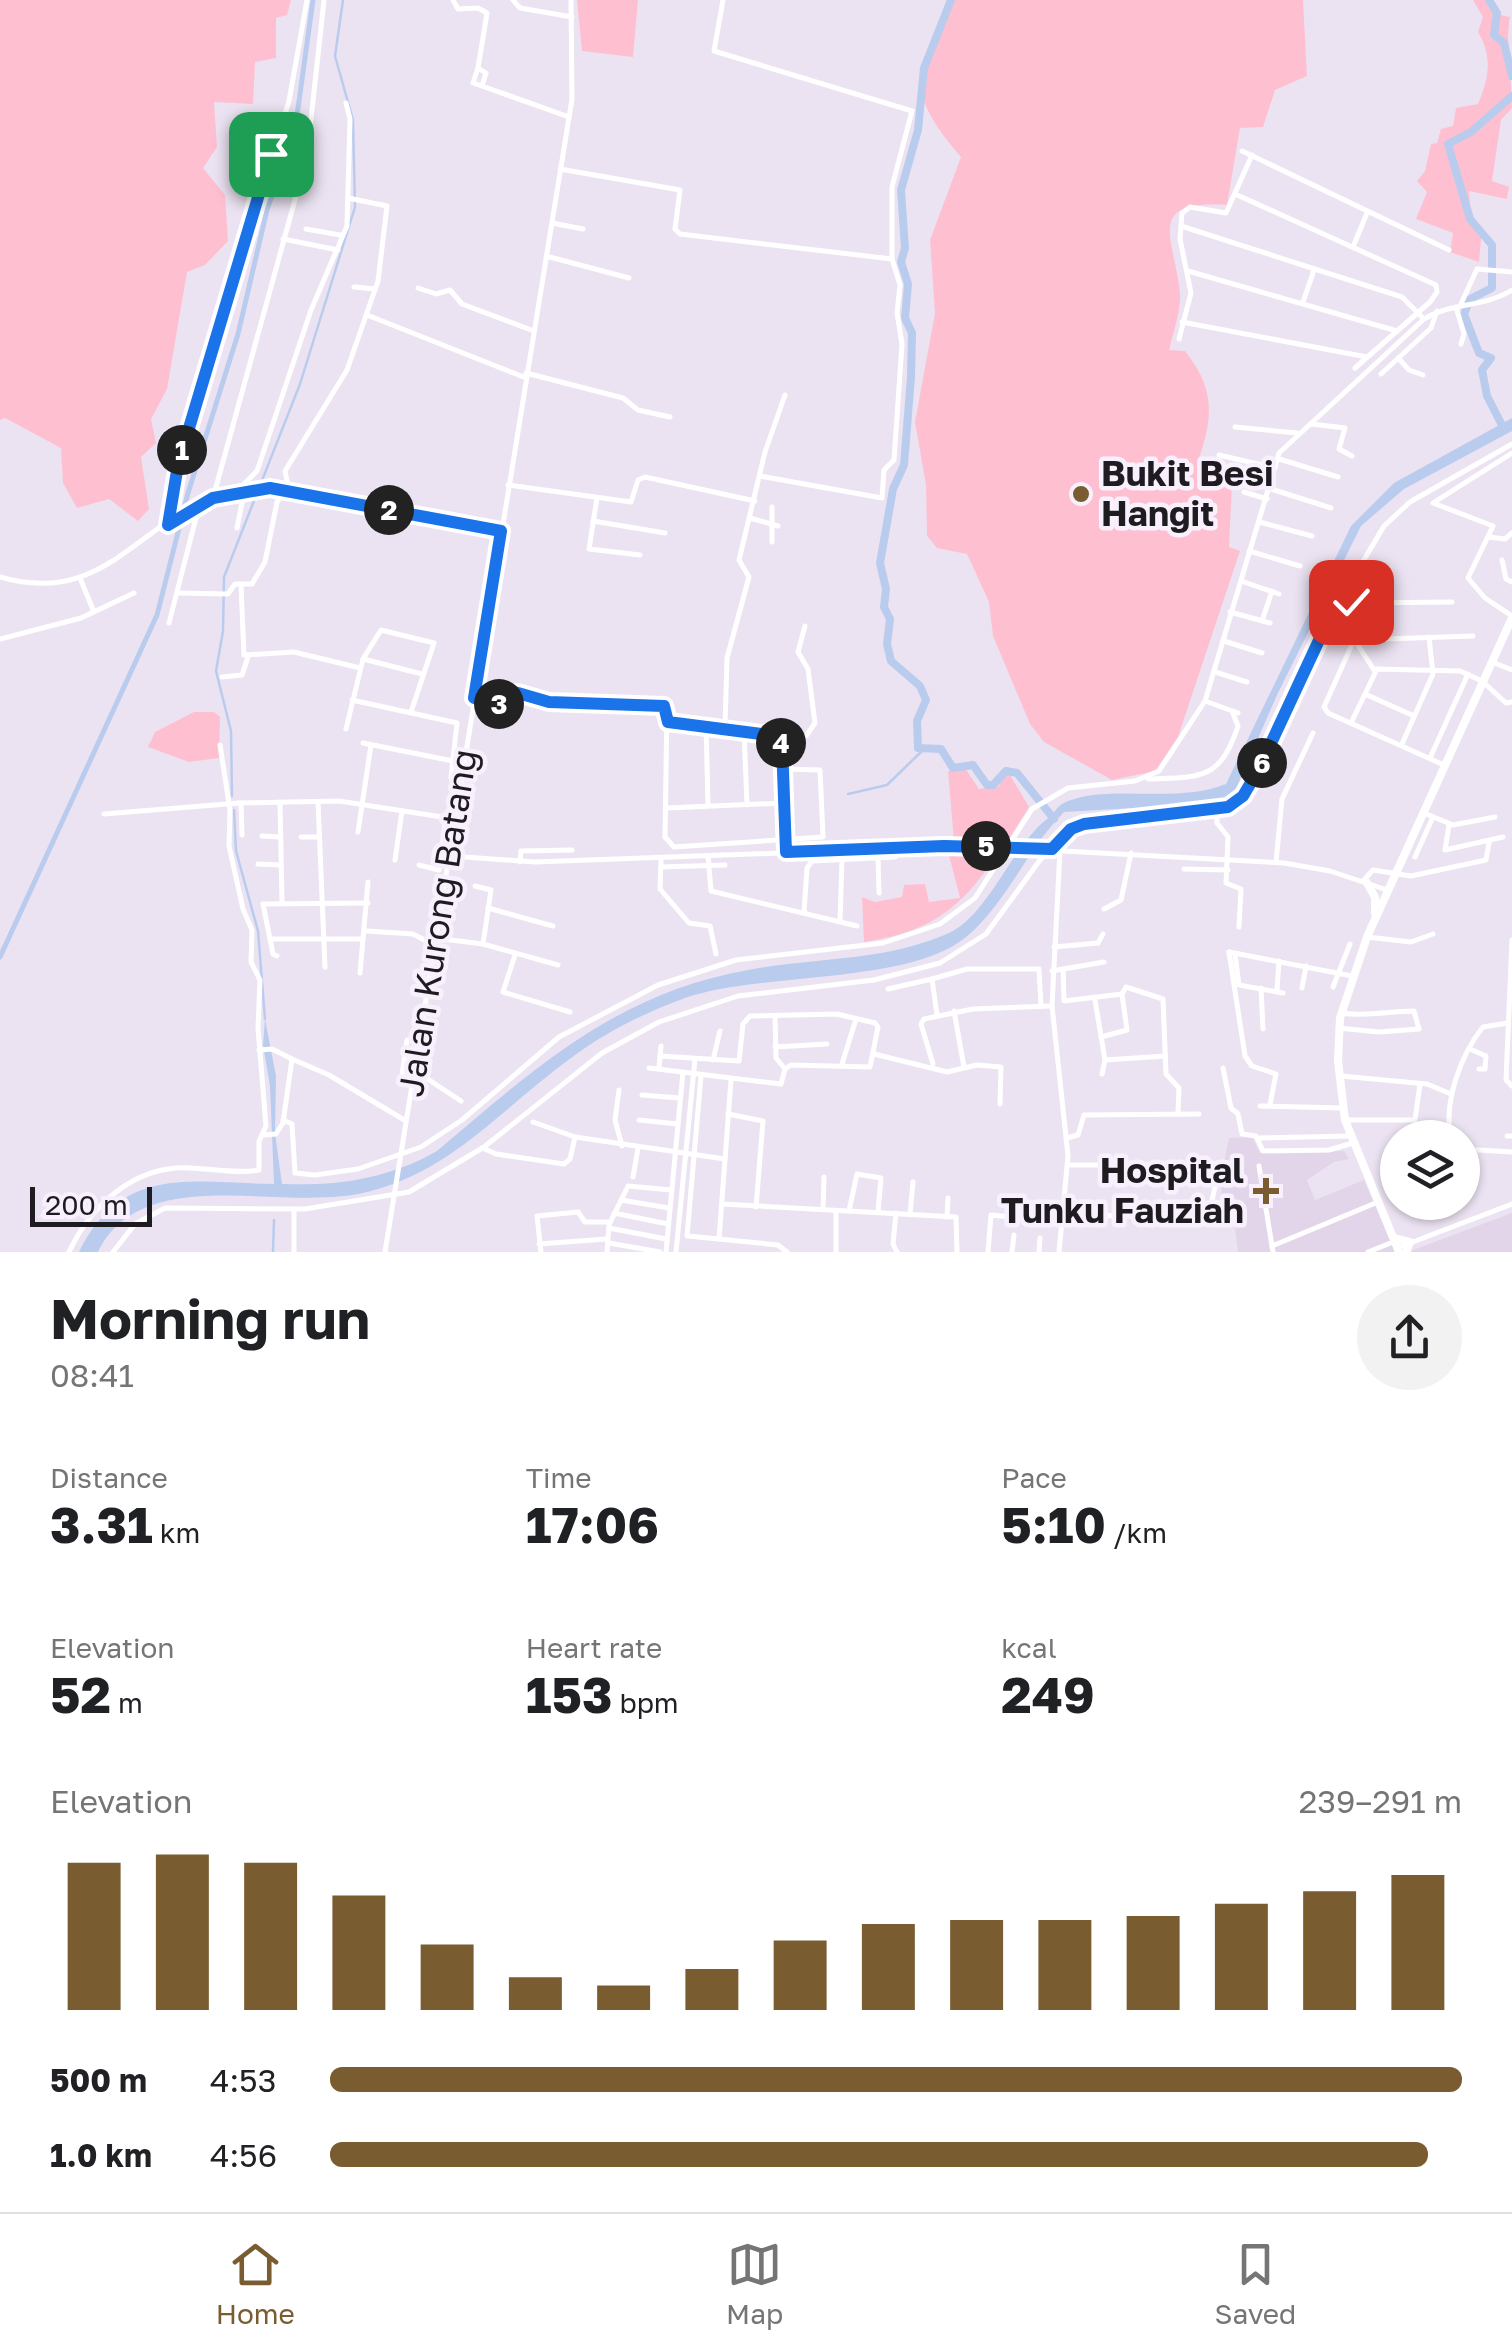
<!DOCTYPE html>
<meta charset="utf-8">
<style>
:root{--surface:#fff;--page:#f2f2f2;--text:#202124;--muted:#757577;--line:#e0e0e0;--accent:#7a5c31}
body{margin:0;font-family:"Golos Text",sans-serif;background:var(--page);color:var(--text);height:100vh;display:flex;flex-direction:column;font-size:38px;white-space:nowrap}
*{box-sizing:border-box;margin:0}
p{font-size:32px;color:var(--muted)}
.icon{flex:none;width:55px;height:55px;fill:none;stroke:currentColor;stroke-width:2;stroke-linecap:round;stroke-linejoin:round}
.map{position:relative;height:1252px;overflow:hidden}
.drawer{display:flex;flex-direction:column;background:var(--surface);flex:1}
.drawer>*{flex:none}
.fabs{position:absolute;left:1380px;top:1120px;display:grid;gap:20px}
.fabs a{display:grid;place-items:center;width:100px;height:100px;border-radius:50%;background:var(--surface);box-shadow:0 2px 8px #0004;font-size:50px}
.scale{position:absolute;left:30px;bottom:25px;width:122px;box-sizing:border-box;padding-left:10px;border:5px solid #1f1c21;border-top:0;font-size:28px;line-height:35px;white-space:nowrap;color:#1f1c21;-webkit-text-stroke:8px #f8f1fd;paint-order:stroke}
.pin{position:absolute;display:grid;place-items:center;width:85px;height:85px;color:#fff;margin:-42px;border-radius:20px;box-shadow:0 5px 15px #0006}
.km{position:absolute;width:50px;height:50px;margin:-25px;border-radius:50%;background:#222;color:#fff;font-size:28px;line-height:50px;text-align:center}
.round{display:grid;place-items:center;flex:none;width:105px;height:105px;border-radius:52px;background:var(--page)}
.headline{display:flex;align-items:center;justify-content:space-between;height:170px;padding:0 50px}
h1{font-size:55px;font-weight:700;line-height:75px}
.stats{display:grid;grid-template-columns:repeat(3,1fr);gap:15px;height:170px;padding:10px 50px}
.stats div{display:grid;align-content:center}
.stats b{font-size:50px;font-weight:700}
.stats small{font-size:28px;font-weight:400}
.stats p{font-size:28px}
.chart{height:280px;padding:20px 50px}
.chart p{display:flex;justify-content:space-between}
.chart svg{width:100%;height:180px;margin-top:10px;stroke:var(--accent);stroke-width:6}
ul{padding:0 50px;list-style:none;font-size:32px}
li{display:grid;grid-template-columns:160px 120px 1fr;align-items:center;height:75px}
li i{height:25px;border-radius:12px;background:var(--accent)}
.tabs{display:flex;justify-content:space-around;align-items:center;height:140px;border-top:2px solid var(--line);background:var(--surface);font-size:28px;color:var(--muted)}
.tabs a{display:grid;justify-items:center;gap:5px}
.tabs .on{color:var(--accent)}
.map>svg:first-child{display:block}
.built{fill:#e2d5ea}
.green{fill:#fec0d0}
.water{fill:#baccee}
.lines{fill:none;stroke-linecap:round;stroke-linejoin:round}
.stream{stroke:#baccee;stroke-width:2.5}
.canal{stroke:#baccee;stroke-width:5}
.river{stroke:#baccee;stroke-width:8}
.minor{stroke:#fff;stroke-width:5}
.major{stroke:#fff;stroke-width:8}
.route-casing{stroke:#fff;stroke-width:20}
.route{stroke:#1a73e8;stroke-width:12}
.poi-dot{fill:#7a5c31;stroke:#f8f1fd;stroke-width:4}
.labels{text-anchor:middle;stroke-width:9;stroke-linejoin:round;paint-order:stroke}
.poi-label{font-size:35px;font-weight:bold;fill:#1f1c21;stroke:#f8f1fd;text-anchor:start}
.street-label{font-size:35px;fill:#1f1c21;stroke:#f8f1fd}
</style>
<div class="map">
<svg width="1512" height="1252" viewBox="0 0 1512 1252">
<rect width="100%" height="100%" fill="#ece3f2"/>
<g class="built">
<polygon points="1252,1137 1260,1153 1344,1151 1349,1159 1334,1162 1307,1180 1315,1200 1364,1180 1395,1252 1238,1252 1233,1213 1222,1213 1221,1176 1229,1138"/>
<polygon points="1512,1213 1512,1252 1412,1252 1413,1250"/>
</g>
<g class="green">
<polygon points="0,0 291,0 287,15 276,18 276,58 255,62 253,104 214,102 217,147 203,168 225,195 228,241 205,265 187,272 167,389 151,419 156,443 141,457 149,509 138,521 109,499 77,508 63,483 61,448 5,418 0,420"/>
<polygon points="577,0 638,0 633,57 582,51"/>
<path d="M953 0H1303L1307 76 1275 90 1263 127 1240 128 1227 205C1143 200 1175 238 1180 294 1181 311 1173 333 1169 350L1185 351C1216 390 1213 417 1198 462L1212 478 1232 482 1229 547 1240 551 1178 737 1155 771 1112 780 1044 742 1030 724 993 636 989 602 967 554 937 548 927 536 926 485 915 422 935 313 930 240 961 157C904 91 915 74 953 0Z"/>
<path d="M1473 0H1491L1501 15 1510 17C1505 40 1512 81 1512 108L1501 120 1492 181 1509 187 1507 199 1469 191 1471 216 1482 228 1479 262 1450 252 1453 233 1416 219 1427 192 1417 181 1425 171 1431 144 1437 143 1441 129 1453 126 1456 108 1478 104C1489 78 1493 57 1478 32L1483 17Z"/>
<polygon points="194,712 214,712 220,717 219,758 189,762 148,747 155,732"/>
<polygon points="965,768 979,789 999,786 1003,773 1010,775 1029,807 1006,843 954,841 948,771"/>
<path d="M948 851H1000C961 908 934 931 864 942L862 897 875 902 902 897 904 885 925 884 929 902 960 898Z"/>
</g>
<path class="water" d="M1512 418V431L1404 489 1361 526 1277 695 1235 791 1227 799 1176 806 1173 813 1168 806 1064 812C1027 849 1006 904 966 937 908 985 759 972 685 998 646 1012 604 1033 571 1058 503 1107 455 1169 371 1191 287 1215 144 1159 98 1252H79C123 1164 191 1183 274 1184L270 1086 263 1045 265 1019 276 1076 275 1133 282 1184C338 1186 388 1179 437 1151 535 1068 617 993 748 970 816 957 884 962 949 933 989 914 1011 847 1047 819 1056 813 1056 805 1068 801 1111 784 1178 804 1226 784L1351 526 1394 483Z"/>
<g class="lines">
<g class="stream">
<polyline points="848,794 887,785 922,751"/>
<polyline points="232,796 231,731 216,671 223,631 224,577 300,384 355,207 353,120 335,56 343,0"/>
<polyline points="234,810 236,851 258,931 265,1019"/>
<polyline points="273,1252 274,1220"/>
</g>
<polyline class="canal" points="0,957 157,615 188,493 238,334 267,210 295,130 313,0"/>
<g class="river">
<polyline points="951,0 924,68 918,130 901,190 905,248 901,262 908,284 905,318 912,333 911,377 904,465 893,489 880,563 886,589 884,607 890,619 887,644 891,661 920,686 926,700 917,721 918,748 941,749 953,768 973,765 987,785 993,785 1006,771 1017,773 1054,819"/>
<polyline points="1489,0 1497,13 1494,35 1504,43 1512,76"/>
<polyline points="1504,429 1487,396 1482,370 1491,358 1479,353 1464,314 1470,299 1492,288 1492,245 1470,219 1448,144 1471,132 1512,96"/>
</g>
<g class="minor">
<polyline points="453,0 458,9 478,8 487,13 478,68 486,73 482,86 569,117"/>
<polyline points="513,0 520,8 572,17"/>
<polyline points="723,0 714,51 912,111 892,187 892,259"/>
<polyline points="478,68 473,83 482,86"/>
<polyline points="1242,151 1449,250"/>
<polyline points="560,169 680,190 675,229 680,234 892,259 900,285 897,313 902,344 894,460 884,470 882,498 760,476"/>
<polyline points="1235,194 1436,285 1437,292 1430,302 1355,368"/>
<polyline points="552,223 583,229"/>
<polyline points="1181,226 1402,297 1424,319"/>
<polyline points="306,229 340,235"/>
<polyline points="283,239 338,250"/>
<polyline points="1353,247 1367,213"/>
<polyline points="546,256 629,278"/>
<polyline points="1188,271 1397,331"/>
<polyline points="354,287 375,289"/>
<polyline points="418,288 436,294 450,290 462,304 534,331"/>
<polyline points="1303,302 1314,270"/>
<polyline points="1460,306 1477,269 1512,272"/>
<polyline points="1456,307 1464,334 1461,344"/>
<polyline points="367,315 526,378"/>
<polyline points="1182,322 1367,357"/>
<polyline points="1179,339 1191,293 1180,239 1182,213 1190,207 1226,213 1252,155"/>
<polyline points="1398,358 1409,370 1423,375"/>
<polyline points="526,373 623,398 638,410 670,417"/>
<polyline points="1381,374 1431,328 1437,311"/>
<polyline points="1311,424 1345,428 1339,449 1352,456"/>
<polyline points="1235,427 1297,433"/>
<polyline points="1512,453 1433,503 1493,526 1468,578 1485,598 1512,616"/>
<polyline points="1219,455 1275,468"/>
<polyline points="1279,459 1338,477"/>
<polyline points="508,485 631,502 638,480 645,477 755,501"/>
<polyline points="1271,489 1331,508"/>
<polyline points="1244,492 1267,499"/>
<polyline points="213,498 307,156 324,0"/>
<polyline points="597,498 589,549 640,555"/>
<polyline points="750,518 778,526"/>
<polyline points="593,521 665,533"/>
<polyline points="1259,522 1312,536"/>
<polyline points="168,525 182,450 289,101 307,0"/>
<polyline points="237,528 242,503 237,491 257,471 311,310 347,226 350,119 346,103"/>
<polyline points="1489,537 1505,539 1512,533"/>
<polyline points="772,542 772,507"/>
<polyline points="1249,551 1300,566"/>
<polyline points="1502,560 1506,579 1512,582"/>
<path d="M0 577C111 610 145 507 236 491 278 483 317 496 358 504 405 514 453 522 501 531"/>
<polyline points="80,578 94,612"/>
<polyline points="1241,581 1279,594"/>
<polyline points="241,585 244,655 294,652 360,668"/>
<polyline points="179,593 228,594 235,584 252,584 265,562 277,502 288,486 285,471 347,370 378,281 387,206 348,198"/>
<polyline points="1341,598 1358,603 1452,602"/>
<polyline points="1230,612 1270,623"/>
<polyline points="1262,621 1272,591"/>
<polyline points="169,623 199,506"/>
<polyline points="1320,634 1356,642 1374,670"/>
<polyline points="0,639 81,618 134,593"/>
<polyline points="1224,641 1262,653"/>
<polyline points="363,659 422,674"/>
<polyline points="1492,662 1512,670"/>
<polyline points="1215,672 1247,682"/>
<polyline points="222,677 242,675 248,657"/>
<polyline points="1365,694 1414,716"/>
<polyline points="474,699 500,704 518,693 552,702 667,708 665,837 674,847 823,837 820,770 783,769"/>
<polyline points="352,700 457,723 451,778"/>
<polyline points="1205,701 1238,713"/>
<polyline points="668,722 725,726 779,737 786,852"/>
<polyline points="1351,723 1377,669 1460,671 1482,681 1506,703 1512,702"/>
<polyline points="706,724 708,806"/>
<polyline points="725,726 727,658 749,577 739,560 765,452 785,395"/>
<polyline points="346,729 363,659 381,630 434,643 411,712"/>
<polyline points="744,730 747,805"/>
<polyline points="779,737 806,736 815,723 808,669 798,652 805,626"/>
<polyline points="363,743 453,761"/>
<polyline points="1402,744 1433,674 1429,637"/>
<polyline points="1430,758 1468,674"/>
<polyline points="1444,765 1328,713 1324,707 1354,640 1473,636"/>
<path d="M1148 779C1202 777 1220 780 1238 726L1232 711"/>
<polyline points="280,802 282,902"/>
<polyline points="318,802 325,967"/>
<polyline points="241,803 242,835"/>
<polyline points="667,808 784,803"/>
<polyline points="1217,810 1217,823 1228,837 1226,883 1241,889 1239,927"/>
<polyline points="1424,813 1453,825 1495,817"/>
<polyline points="104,814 239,803 339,801 455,819"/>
<polyline points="1449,825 1445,850 1503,837"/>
<polyline points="358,832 371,745"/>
<polyline points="262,836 280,837"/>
<polyline points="301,837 318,837"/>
<polyline points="450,856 535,862 971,846 1284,863 1330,871 1387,890"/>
<polyline points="708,856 711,891 857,926"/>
<polyline points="1415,857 1433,817"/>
<polyline points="661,858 660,889 689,923 710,926 716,954"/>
<polyline points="878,858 879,893"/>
<polyline points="395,860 402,811"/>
<polyline points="520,862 521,851 572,850"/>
<polyline points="1276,862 1282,799 1313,733"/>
<polyline points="258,864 281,865"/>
<polyline points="419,865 439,870 446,818"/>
<polyline points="661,867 725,865"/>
<polyline points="1184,869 1228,870"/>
<polyline points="1363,881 1373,870 1411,876 1486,860 1489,843"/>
<polyline points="475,886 491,890 483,944"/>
<polyline points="488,908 553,926"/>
<polyline points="1104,909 1121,900 1131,853"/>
<polyline points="804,912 807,868 812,861 895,857"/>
<polyline points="840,921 842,859"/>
<polyline points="367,931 413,934 434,945"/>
<polyline points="1367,937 1411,942 1433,934"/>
<polyline points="435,938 483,944 558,965"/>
<polyline points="271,939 363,939"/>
<polyline points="446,940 456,881"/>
<polyline points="1512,940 1506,1080 1512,1086"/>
<polyline points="1054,947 1098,943 1103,934"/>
<polyline points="1229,952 1245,1056 1252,1066 1276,1074 1270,1104"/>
<polyline points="1229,952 1352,976"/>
<polyline points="515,955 503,992 570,1012"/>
<polyline points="1235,955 1239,985 1283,993"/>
<polyline points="277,956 273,954 263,904 368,903"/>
<polyline points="1063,969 1064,1001 1122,994 1127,1030 1101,1037"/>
<polyline points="1052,971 1104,962"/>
<polyline points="360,973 368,882"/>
<polyline points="1333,987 1350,944"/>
<polyline points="1261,988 1263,1029"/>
<polyline points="1302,988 1306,966"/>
<polyline points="888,989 932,979"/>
<polyline points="1277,990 1279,961"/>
<polyline points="1122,994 1126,987 1163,999 1166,1074 1179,1088 1178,1114"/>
<polyline points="1095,1000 1105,1060 1102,1074"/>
<polyline points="954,1011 964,1067"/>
<polyline points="937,1015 932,979 967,969 1039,969 1041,1006"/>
<polyline points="775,1017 776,1058 785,1069"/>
<path d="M1338 1028 1379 1032 1419 1029 1414 1011C1388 1011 1366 1017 1341 1013"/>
<polyline points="775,1047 827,1044"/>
<polyline points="1470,1049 1486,1056 1485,1069 1479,1069"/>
<polyline points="259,1050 272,1049 292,1059"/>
<polyline points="874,1054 947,1072 977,1065 1001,1067 1000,1104"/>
<polyline points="713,1060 720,1031"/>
<polyline points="1105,1060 1166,1056"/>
<polyline points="842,1064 856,1019"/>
<polyline points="933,1064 921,1024 924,1019 973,1009 1052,1006"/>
<polyline points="649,1068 781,1084 785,1069 791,1065 870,1067 878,1027 875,1023 837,1014 750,1016 743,1024 739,1061 660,1056"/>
<polyline points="659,1068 661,1046"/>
<polyline points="1223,1068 1231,1108 1238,1114 1242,1134 1256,1136 1263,1151 1329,1150 1353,1143"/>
<polyline points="414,1070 461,1101"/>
<polyline points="402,1075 407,1040"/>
<polyline points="1341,1076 1427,1084 1451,1094"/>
<polyline points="420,1089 425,1055"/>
<polyline points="619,1090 615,1120 622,1146"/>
<polyline points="642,1095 679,1098"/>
<polyline points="1260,1106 1342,1108"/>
<polyline points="728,1114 763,1121 756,1207"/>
<path d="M283 1120 292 1124 295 1173 315 1175 358 1169 421 1147 462 1120 559 1037 658 985 736 960 883 943 940 924 975 898 1032 809 1068 788 1135 781 1159 771 1205 701 1279 453 1424 319C1452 302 1483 308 1512 290"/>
<polyline points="639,1120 678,1124"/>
<polyline points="1345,1120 1415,1120 1420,1084"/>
<polyline points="533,1122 575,1137"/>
<polyline points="264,1135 276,1134 283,1123 292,1059 329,1075 406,1121"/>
<polyline points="1507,1136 1512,1136"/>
<polyline points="1067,1138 1078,1135 1084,1115 1199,1114"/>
<polyline points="1259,1138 1350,1136"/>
<path d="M1451 1138C1443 1103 1461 1054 1483 1027L1508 1023"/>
<polyline points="483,1148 496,1154 564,1164 570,1159 575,1137 725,1159"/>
<polyline points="1462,1149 1512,1152"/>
<polyline points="1068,1165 1209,1165"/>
<polyline points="1259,1166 1273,1252"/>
<polyline points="633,1177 638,1148"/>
<polyline points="621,1200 669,1208"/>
<polyline points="722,1204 956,1217 957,1252"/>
<polyline points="823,1208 824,1177"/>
<polyline points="836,1211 836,1252"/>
<polyline points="849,1211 857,1174 881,1178 878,1212"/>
<polyline points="614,1213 668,1224"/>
<polyline points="896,1213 893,1244 897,1252"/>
<polyline points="910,1214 913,1182"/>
<polyline points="1063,1215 1208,1217 1216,1183"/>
<polyline points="947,1217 948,1198"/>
<polyline points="609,1228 666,1239"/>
<polyline points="687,1236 701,1076"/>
<polyline points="688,1236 778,1245 787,1252"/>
<polyline points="719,1239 731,1080"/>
<polyline points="609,1243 660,1252"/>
<polyline points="539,1244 606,1239"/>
<polyline points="1272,1246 1378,1202"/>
<polyline points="1397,1248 1512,1204"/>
<path d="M69 1252C91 1205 135 1165 190 1168 212 1169 239 1174 259 1170V1141L266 1126 258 1028 260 980 251 962 252 930 243 909 229 846 230 810 220 745"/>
<polyline points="113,1252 135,1224 165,1208 305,1209 409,1192 484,1147 602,1053 659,1022 738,996 874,980 940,963 986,934 1040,860 1074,827 1228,807 1250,786 1320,634 1384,526 1410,502 1512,444"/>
<polyline points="294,1252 294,1209"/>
<polyline points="385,1252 572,99 571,0"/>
<polyline points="541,1252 537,1216 578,1212 585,1222 610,1222"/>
<polyline points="607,1252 609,1225 628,1186 671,1190"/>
<polyline points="666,1252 683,1072"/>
<polyline points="676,1252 695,1059"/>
<polyline points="988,1252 991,1215 1063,1222"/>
<polyline points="1012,1252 1014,1235"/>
<polyline points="1039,1252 1040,1238"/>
<polyline points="1059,1252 1068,1156 1052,1006 1060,850"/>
<polyline points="1368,1252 1393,1242"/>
</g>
<g class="major">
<polyline points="1367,883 1375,897 1375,913"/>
<polyline points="1395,1238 1410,1242 1406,1252"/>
<polyline points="1399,1252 1345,1120 1338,1061 1340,1018 1367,937 1512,618"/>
</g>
</g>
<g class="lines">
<g class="route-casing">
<polyline id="route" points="271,154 178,465 168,525 213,498 270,488 501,531 474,698 500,704 518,693 549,702 664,706 668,722 777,736 782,744 786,852 944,846 1052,849 1071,829 1084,824 1228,807 1243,796 1259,769 1334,608 1340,598 1351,602"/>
</g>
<use href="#route" class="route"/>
</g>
<g class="poi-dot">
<circle cx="1081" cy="494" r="10"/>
<path d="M1261 1176h10v10h10v10h-10v10h-10v-10h-10v-10h10z"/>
</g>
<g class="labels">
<g class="poi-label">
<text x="1101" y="486">Bukit Besi<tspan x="1101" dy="40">Hangit</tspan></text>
<text x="1244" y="1183" text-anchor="end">Hospital<tspan x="1244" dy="40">Tunku Fauziah</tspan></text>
</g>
<g class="street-label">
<text transform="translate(438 923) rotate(-81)" y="12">Jalan Kurong Batang</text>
</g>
</g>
</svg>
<div class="fabs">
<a><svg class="icon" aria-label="layers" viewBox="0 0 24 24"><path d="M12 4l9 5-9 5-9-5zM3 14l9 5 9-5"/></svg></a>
</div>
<div class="scale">200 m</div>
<div class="pin" style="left:271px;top:154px;background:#1e9e55"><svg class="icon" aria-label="arrive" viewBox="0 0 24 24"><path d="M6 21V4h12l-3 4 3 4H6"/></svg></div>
<div class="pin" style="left:1351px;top:602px;background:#d93025"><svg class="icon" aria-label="check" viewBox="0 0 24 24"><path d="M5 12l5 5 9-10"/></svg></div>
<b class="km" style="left:182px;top:450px">1</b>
<b class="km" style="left:389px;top:510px">2</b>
<b class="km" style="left:499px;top:704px">3</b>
<b class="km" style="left:781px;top:743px">4</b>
<b class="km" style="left:986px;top:846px">5</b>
<b class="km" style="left:1262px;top:763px">6</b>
</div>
<section class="drawer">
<div class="headline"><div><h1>Morning run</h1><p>08:41</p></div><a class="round"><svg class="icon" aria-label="share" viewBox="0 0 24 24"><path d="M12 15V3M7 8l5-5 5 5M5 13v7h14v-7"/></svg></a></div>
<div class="stats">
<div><p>Distance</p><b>3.31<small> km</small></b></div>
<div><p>Time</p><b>17:06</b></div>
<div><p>Pace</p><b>5:10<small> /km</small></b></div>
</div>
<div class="stats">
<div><p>Elevation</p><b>52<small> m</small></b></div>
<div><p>Heart rate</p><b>153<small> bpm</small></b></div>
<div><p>kcal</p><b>249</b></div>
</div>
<div class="chart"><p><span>Elevation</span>239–291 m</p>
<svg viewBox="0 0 160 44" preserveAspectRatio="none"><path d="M5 44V8M15 44V6M25 44V8M35 44V16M45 44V28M55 44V36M65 44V38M75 44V34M85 44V27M95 44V23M105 44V22M115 44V22M125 44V21M135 44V18M145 44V15M155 44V11"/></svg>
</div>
<ul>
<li><b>500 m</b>4:53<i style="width:100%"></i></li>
<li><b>1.0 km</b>4:56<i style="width:97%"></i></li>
</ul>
</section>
<nav class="tabs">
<a class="on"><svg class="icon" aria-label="home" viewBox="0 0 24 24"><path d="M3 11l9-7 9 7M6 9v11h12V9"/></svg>Home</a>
<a><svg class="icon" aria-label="map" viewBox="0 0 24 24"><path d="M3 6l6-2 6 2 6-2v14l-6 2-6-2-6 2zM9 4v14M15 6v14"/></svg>Map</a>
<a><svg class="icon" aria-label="saved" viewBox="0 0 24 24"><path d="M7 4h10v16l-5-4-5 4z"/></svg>Saved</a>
</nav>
